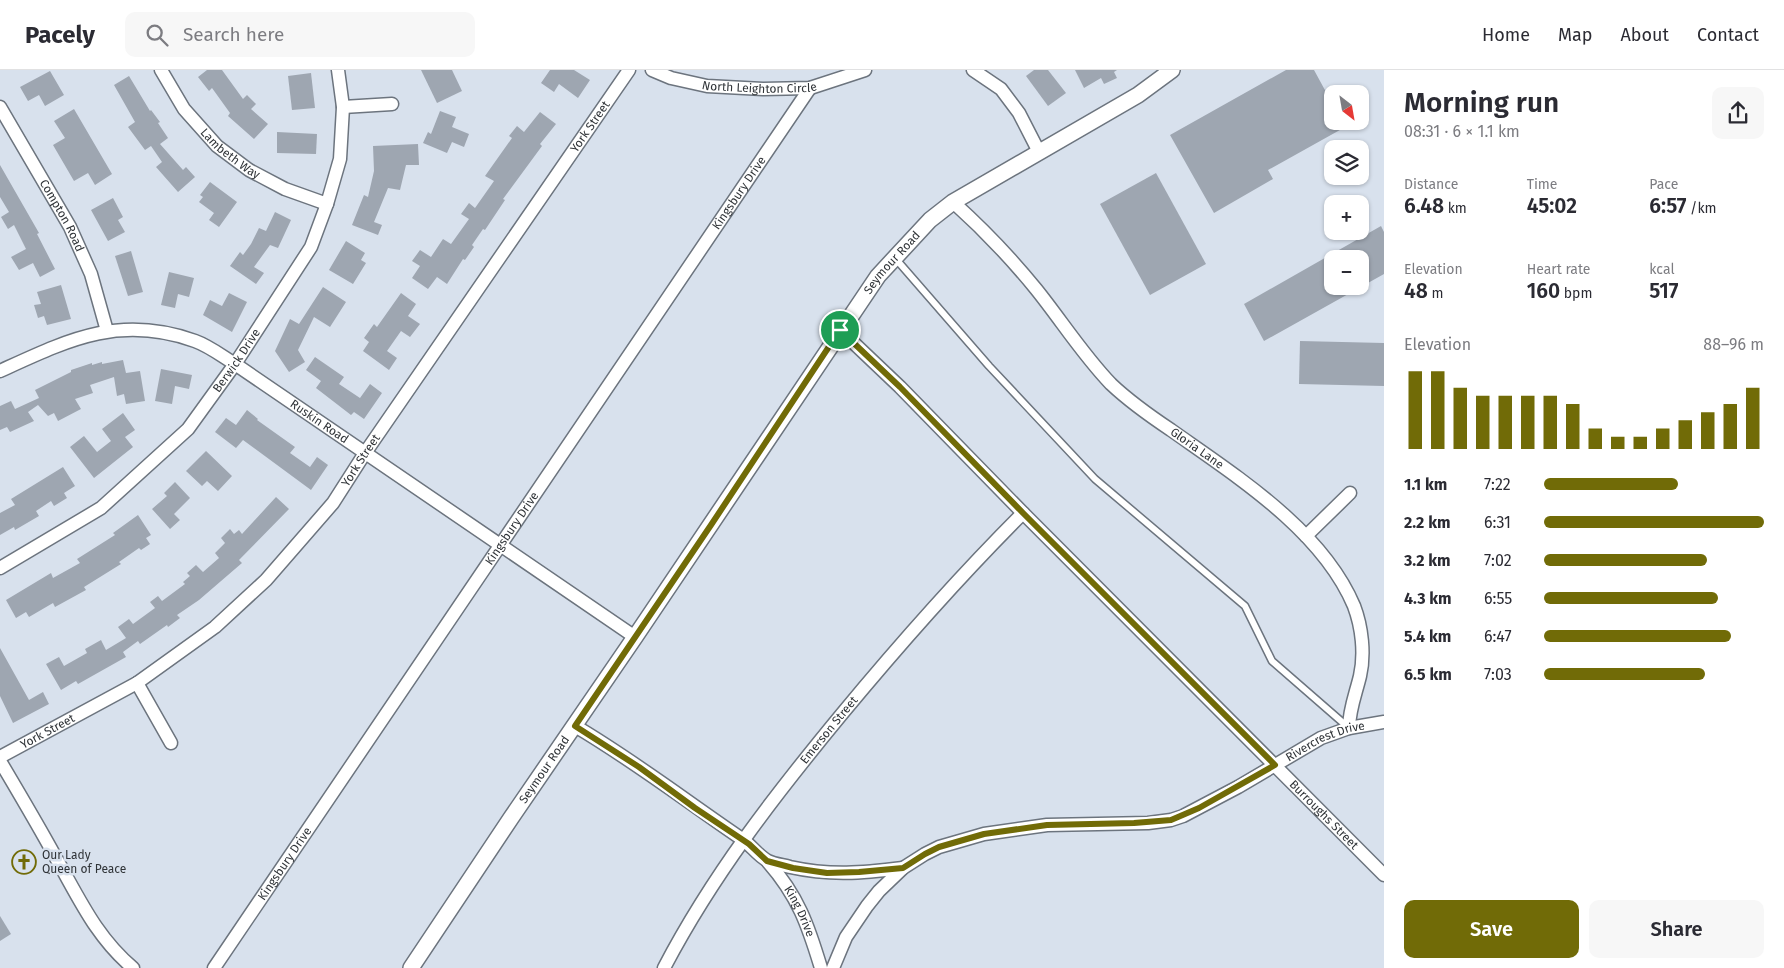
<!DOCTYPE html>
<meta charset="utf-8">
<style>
:root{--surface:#fff;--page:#f7f7f7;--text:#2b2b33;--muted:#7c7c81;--line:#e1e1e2;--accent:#716b07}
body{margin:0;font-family:"Fira Sans",sans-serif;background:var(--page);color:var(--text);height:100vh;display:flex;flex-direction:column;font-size:19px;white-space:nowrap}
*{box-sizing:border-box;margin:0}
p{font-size:16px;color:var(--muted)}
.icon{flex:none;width:28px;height:28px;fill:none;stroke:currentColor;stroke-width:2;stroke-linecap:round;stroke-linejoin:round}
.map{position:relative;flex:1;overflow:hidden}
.side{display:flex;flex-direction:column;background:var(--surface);width:400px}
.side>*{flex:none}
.needle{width:32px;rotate:149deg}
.tools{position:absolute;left:1324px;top:15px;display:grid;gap:10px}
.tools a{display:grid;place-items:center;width:45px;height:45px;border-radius:10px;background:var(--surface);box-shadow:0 1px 4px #0004;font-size:25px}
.pin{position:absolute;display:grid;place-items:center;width:42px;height:42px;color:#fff;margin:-21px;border:2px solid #fff;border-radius:50%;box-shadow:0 1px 5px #0007}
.round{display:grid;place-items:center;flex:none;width:52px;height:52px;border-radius:10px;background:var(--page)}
.headline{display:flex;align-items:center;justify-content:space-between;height:85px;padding:0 20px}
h1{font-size:28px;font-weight:600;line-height:38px}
.stats{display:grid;grid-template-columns:repeat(3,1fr);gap:8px;height:85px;padding:5px 20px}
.stats div{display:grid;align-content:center}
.stats b{font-size:21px;font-weight:600}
.stats small{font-size:14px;font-weight:400}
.stats p{font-size:14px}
.chart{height:140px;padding:10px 20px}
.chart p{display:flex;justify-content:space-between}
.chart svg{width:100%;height:90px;margin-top:5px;stroke:var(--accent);stroke-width:6}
.primary-button{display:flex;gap:10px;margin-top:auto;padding:10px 20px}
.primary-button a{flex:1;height:58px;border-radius:10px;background:var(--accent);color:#fff;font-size:20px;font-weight:600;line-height:58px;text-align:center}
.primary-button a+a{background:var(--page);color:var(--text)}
ul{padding:0 20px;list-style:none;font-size:16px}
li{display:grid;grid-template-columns:80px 60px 1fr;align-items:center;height:38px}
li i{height:12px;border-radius:6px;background:var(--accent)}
header{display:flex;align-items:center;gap:30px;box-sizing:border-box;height:70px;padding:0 25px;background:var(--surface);border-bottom:1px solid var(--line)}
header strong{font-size:24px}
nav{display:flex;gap:28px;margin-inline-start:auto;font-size:18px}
.search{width:350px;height:45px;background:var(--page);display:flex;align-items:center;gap:12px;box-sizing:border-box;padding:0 18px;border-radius:10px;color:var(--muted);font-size:19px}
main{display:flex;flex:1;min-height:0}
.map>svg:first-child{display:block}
.building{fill:#9ea6b1;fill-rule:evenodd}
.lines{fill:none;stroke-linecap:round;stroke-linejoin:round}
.service-casing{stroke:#6c747e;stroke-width:9}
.minor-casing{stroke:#6c747e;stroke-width:15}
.tertiary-casing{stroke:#6c747e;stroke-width:18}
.service{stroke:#fff;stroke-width:6}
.minor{stroke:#fff;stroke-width:12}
.tertiary{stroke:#fff;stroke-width:15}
.route-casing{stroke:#fff;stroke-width:10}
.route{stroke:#716b07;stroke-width:6}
.labels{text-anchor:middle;stroke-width:5;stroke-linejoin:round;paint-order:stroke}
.street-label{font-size:12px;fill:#303438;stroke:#d8e1ed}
.poi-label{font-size:12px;fill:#303438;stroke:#d8e1ed;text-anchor:start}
</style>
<header>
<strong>Pacely</strong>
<div class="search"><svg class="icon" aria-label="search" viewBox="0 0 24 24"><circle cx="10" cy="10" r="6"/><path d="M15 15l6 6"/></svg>Search here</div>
<nav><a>Home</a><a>Map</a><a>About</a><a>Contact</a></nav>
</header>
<main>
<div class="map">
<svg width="1384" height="898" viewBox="0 0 1384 898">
<rect width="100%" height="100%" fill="#d8e1ed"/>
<g class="building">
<polygon points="207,0 222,0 243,29 247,25 256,34 251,39 268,54 254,69 228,46 230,43 212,18 209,21 198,7"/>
<polygon points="421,0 452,0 462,21 437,33"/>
<polygon points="550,0 574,0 590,10 578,28 559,14 554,22 541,13"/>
<polygon points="1034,0 1048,0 1066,23 1048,36 1026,6"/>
<polygon points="1075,0 1117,0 1114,2 1117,8 1104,14 1101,8 1084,18"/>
<polygon points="1286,0 1314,0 1332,33 1332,51 1356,51 1268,100 1273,109 1214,143 1170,65"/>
<polygon points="50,1 64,25 45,36 39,25 28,31 20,17"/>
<polygon points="311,3 315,38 292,40 288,6"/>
<polygon points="129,6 150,41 151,40 160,52 158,53 168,68 160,74 183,100 186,97 195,107 178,122 156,97 162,92 151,76 145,80 128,57 135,52 114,15"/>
<polygon points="74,39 112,104 95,115 88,103 74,111 53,75 65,68 54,51"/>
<polygon points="440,41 456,47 452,57 469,64 464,77 452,72 447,83 423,73 428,62 431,64"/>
<polygon points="540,42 556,54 540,74 542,76 503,129 505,130 485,160 483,159 472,175 474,177 465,190 463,189 447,214 437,207 428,219 412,208 420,196 412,191 420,180 431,187 443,169 451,174 469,149 461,144 469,133 475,138 494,111 485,106 512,68 509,66 517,56 524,62"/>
<polygon points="277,62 317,64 316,84 277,83"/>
<polygon points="418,74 419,95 406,95 400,120 388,118 374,152 382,155 378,165 352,155 364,125 368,127 374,101 373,76"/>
<polygon points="0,95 39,163 37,164 55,199 40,207 33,193 19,200 11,187 26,179 14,155 8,159 1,147 9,142 0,127"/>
<polygon points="1156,103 1206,194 1150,225 1100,134"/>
<polygon points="210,112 237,132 219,157 209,150 214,143 199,132 203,127 200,125"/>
<polygon points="113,128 123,147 118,150 125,162 108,171 91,140"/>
<polygon points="275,142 291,150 278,178 270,175 254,197 264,203 256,214 230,196 240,182 243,185 251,174 259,158 266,161"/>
<path d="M1381 156 1384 162V204L1264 271 1244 234ZM1332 189H1360V216H1332Z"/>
<polygon points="346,171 365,183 361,190 366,193 353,214 329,200"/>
<polygon points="131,181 143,222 128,226 115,186"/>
<polygon points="169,202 194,208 189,227 178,224 175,238 161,235"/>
<polygon points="61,215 71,249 47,255 44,246 38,248 34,235 41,234 37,222"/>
<polygon points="323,217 346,232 330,257 314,247 298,280 305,292 289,302 275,281 290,249 299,254"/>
<polygon points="229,223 247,232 232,262 203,245 210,230 222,236"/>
<polygon points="401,223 416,234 408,246 420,254 410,267 401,261 387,281 397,288 389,300 363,281 369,272 364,268 374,254 377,257"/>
<polygon points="1300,271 1384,273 1384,316 1299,314"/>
<polygon points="315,287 344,307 339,314 360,328 370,314 382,323 364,349 354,342 351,345 316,318 321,311 306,300"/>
<polygon points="123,290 126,303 140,301 145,331 126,334 124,324 117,326 114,307 90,315 93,323 75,329 81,339 58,351 54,343 48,346 38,335 28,342 34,351 10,362 7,357 0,360 0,336 11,331 15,339 39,328 35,320 71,302 71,300 92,293 92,295 102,292 102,294"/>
<polygon points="161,299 192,305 189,319 175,316 172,334 155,331"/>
<polygon points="247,340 258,349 257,350 295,377 290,383 310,397 317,387 328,395 311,420 243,370 236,378 215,362 226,348 236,355"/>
<polygon points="123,343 135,360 125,367 133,377 94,408 70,377 84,366 97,382 111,371 102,359"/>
<polygon points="206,381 232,406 218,421 207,411 202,416 186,401"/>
<polygon points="63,397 75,416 64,423 67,428 54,436 51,431 36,441 39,446 15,460 14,457 0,465 0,443 15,435 11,429"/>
<polygon points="175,412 190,428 174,444 180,450 170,459 152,439 167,426 164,423"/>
<polygon points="276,427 289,439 239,490 242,493 235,499 199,530 177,545 180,548 168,557 167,555 140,574 138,571 123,582 126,587 78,614 76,611 61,620 46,594 59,587 64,596 87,583 85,579 101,570 106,580 126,568 118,557 129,549 133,554 155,538 150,532 158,526 162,531 185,514 183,512 190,506 187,503 196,495 203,502 219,488 215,483 225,473 221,468 230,459 234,464 239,460 242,464"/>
<polygon points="138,445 151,465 146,468 150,474 141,480 139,478 119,492 121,494 84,517 86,520 55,537 53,533 29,547 26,542 16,548 6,530 51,503 53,508 80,493 77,489 115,465 113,463"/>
<polygon points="0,578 29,630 43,622 49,634 13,653 0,626"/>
<polygon points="0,846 11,864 0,871"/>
</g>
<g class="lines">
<g class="service-casing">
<polyline id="service" points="895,188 989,296 1095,409 1245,536 1272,591 1349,658"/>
</g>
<g class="minor-casing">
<g id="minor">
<path id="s1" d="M161 0 184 39 217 76 249 100 285 119 327 134"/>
<path id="s2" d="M652 0 671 8 707 16 763 19 810 18 865 0"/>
<polyline points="973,0 1001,19 1019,43 1039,82"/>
<path id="s3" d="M0 37 70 157 91 204 107 261"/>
<polyline points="343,37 392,34"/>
<path id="s4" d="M953 132C983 159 1010 187 1036 219 1061 250 1083 285 1111 314 1129 331 1150 346 1171 360 1236 406 1322 460 1354 536 1362 557 1365 584 1360 606 1356 623 1349 640 1349 658"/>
<path id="s5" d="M840 260 900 317 1023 443 1384 805"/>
<path id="s6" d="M0 301C68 270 119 244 195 271 209 276 222 286 235 294L635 567"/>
<polyline points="1306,466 1350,423"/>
<path id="s7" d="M0 498 101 438 188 359 235 294 311 177 327 134 340 89 343 37 338 0"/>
<polyline points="137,613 171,673"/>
<path d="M575 656C633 690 686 731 742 769 751 775 758 786 768 791 774 794 783 795 790 797 831 806 862 803 903 798"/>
<path id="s8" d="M0 687 137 613 215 557 266 510 333 433 365 383 629 0"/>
<path d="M0 691C19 723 38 755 56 788 79 828 96 867 133 898"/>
<path id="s9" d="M768 792C798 826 808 855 821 898"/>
<path id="s10" d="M214 898 810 18"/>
<path id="s11" d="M664 898C712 806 775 725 841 645 899 575 959 507 1023 443"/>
<path id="s12" d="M833 898 846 867 867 836 879 821 903 798 925 784 939 777 984 764 1047 755 1148 753 1171 750 1183 746 1238 717 1321 668 1349 658 1384 652"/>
</g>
</g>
<g class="tertiary-casing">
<g id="tertiary">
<path id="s13" d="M411 898 511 748 635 567 878 206 930 150 953 132 1138 25 1172 0"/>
</g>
</g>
<use href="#service" class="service"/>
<use href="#minor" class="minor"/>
<use href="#tertiary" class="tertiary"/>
</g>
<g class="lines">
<g class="route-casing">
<polygon id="route" points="840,260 900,317 1023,443 1275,695 1199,738 1171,750 1134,753 1047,755 984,764 939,777 925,784 903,798 859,802 827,803 793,798 767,791 749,774 695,738 639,697 575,656 711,455"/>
</g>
<use href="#route" class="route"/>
</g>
<defs>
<g id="church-ring" transform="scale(1.25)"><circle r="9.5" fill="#d8e1ed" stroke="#716b07" stroke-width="1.5"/><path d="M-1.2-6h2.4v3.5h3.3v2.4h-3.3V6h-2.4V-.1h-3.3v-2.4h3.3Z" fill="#716b07"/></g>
</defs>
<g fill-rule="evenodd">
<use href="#church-ring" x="24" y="792"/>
</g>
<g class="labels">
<g class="street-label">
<text dy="4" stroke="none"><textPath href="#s2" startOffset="110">North Leighton Circle</textPath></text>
<text dy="4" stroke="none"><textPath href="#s8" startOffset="879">York Street</textPath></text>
<text dy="4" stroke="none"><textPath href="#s1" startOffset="110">Lambeth Way</textPath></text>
<text dy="4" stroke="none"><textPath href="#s10" startOffset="936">Kingsbury Drive</textPath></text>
<text dy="4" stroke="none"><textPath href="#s3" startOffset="125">Compton Road</textPath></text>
<text dy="4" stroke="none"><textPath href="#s13" startOffset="854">Seymour Road</textPath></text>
<text dy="4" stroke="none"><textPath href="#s7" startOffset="319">Berwick Drive</textPath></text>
<text dy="4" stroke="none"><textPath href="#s6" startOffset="352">Ruskin Road</textPath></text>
<text dy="4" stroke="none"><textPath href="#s4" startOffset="349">Gloria Lane</textPath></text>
<text dy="4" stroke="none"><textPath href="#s8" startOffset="474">York Street</textPath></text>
<text dy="4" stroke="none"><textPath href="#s10" startOffset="531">Kingsbury Drive</textPath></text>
<text dy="4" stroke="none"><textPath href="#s11" startOffset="290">Emerson Street</textPath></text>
<text dy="4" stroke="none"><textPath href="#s8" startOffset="54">York Street</textPath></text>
<text dy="4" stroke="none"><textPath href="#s12" startOffset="574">Rivercrest Drive</textPath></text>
<text dy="4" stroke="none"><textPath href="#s13" startOffset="239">Seymour Road</textPath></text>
<text dy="4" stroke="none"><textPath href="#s5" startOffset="685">Burroughs Street</textPath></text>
<text dy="4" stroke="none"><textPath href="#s10" startOffset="126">Kingsbury Drive</textPath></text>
<text dy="4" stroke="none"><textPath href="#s9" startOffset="59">King Drive</textPath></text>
</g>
<g class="poi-label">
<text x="42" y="789">Our Lady<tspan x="42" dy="14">Queen of Peace</tspan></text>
</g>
</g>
</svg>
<div class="tools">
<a><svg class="needle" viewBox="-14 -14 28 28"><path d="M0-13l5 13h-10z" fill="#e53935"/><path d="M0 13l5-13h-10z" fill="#7c7c81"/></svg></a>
<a><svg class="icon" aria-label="layers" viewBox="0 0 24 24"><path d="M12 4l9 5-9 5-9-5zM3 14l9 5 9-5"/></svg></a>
<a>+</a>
<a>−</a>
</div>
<div class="pin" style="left:840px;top:260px;background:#1e9e55"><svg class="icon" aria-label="arrive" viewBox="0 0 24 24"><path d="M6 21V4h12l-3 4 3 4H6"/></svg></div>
</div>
<section class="side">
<div class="headline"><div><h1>Morning run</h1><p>08:31 · 6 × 1.1 km</p></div><a class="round"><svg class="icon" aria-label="share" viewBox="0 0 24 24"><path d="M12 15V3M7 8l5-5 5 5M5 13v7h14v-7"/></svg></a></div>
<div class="stats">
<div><p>Distance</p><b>6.48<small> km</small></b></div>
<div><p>Time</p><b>45:02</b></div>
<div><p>Pace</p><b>6:57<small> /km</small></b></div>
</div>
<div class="stats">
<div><p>Elevation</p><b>48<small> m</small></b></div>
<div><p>Heart rate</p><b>160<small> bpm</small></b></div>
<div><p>kcal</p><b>517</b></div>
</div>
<div class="chart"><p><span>Elevation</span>88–96 m</p>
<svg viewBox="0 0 160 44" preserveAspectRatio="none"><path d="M5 44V6M15 44V6M25 44V14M35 44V18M45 44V18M55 44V18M65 44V18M75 44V22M85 44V34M95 44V38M105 44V38M115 44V34M125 44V30M135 44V26M145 44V22M155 44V14"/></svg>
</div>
<ul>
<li><b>1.1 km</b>7:22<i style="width:61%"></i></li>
<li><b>2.2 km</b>6:31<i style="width:100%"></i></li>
<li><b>3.2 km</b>7:02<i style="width:74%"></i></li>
<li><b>4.3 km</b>6:55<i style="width:79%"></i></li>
<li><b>5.4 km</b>6:47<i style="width:85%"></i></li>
<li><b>6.5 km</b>7:03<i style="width:73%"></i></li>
</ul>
<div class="primary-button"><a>Save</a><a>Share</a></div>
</section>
</main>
